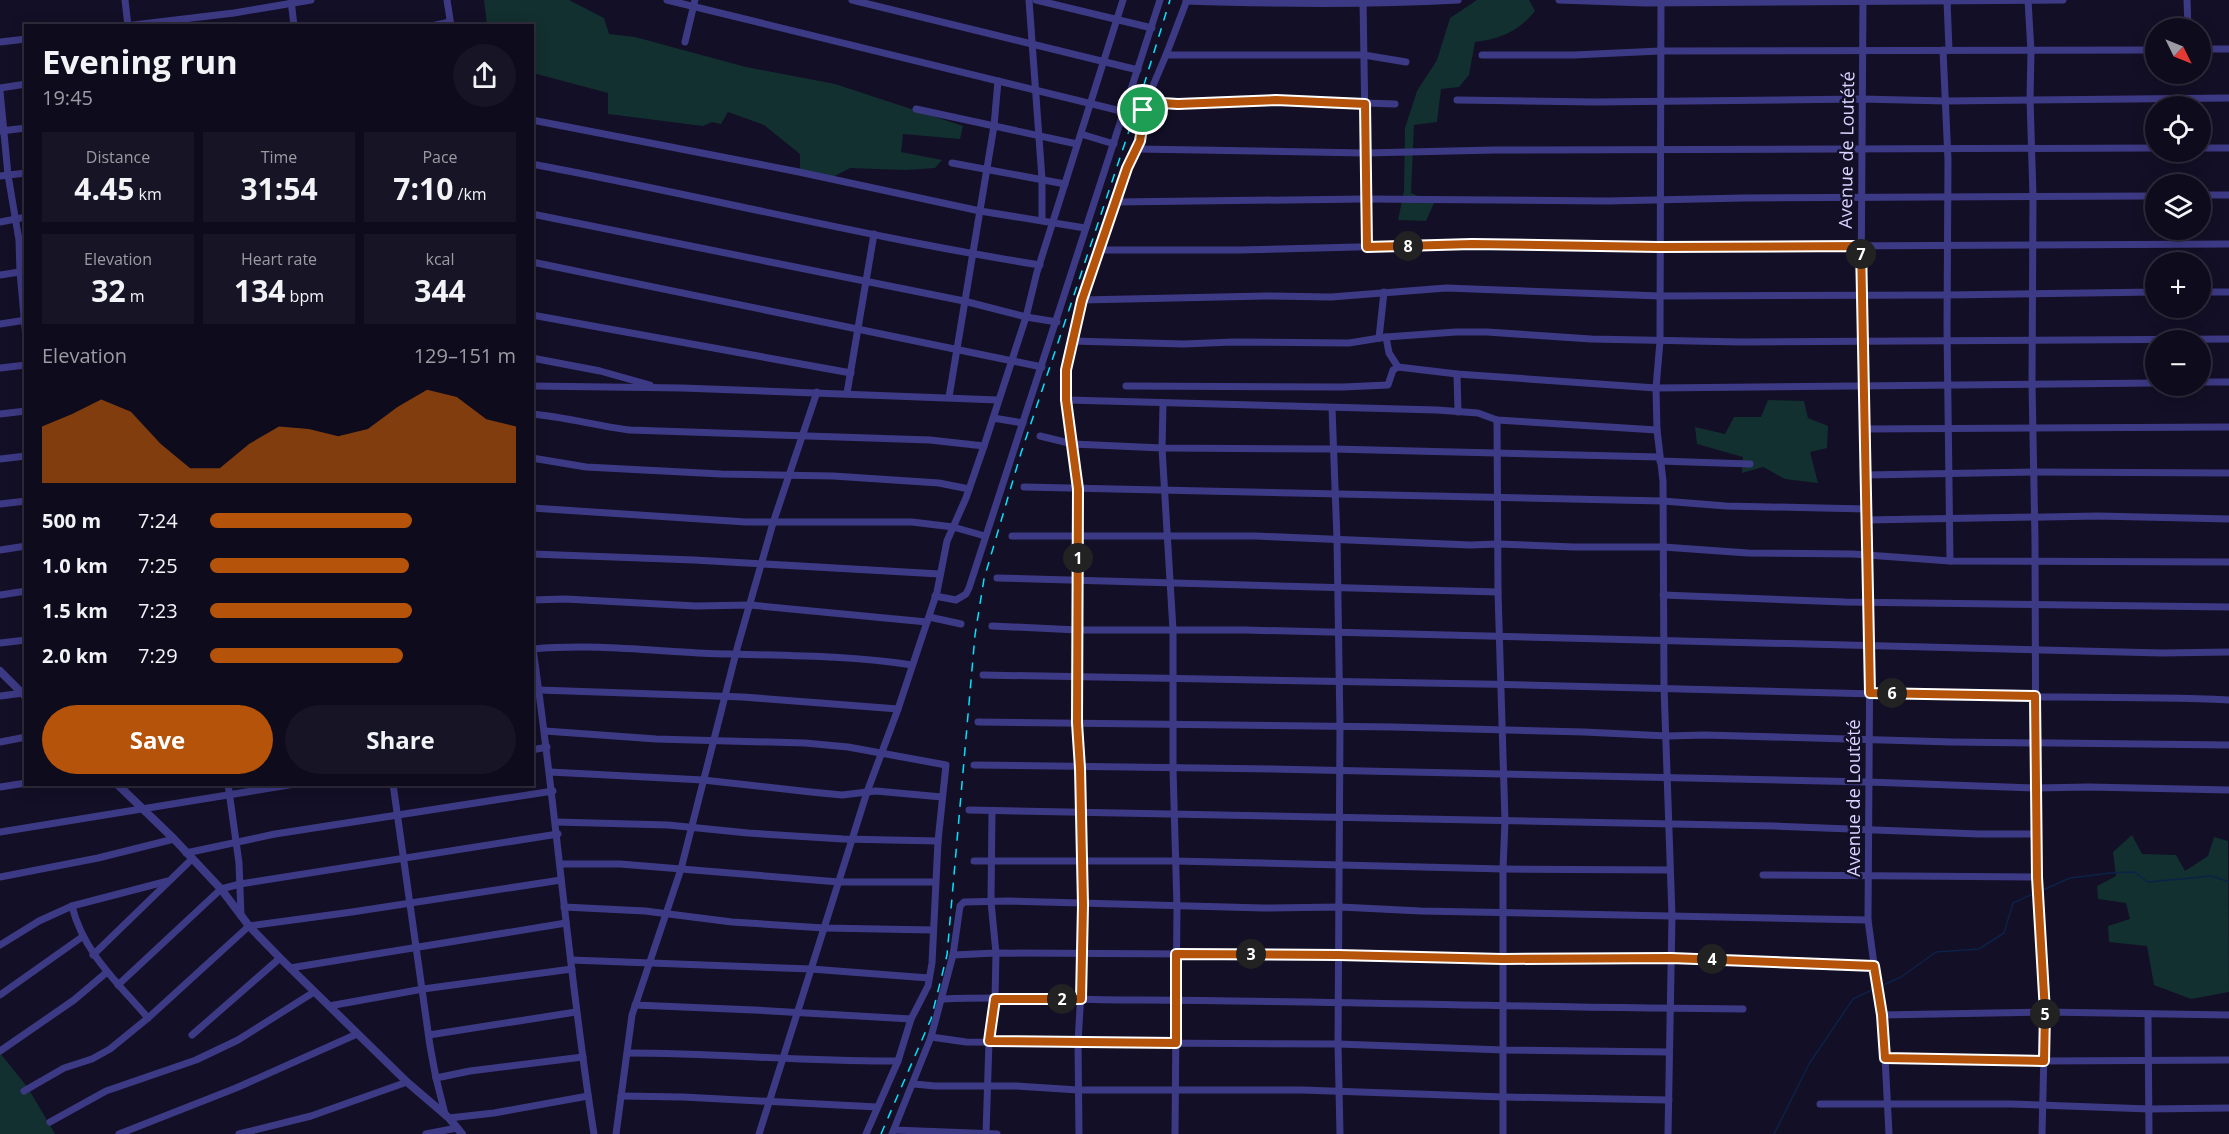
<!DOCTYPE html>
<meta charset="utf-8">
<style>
:root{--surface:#0e0b1c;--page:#171425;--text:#f1f3f6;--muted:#9b9ba3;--line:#2e2b3b;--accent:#b45309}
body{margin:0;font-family:"Open Sans",sans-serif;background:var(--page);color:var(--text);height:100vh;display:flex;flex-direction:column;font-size:22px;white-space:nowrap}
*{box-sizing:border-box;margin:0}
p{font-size:20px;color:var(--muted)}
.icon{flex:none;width:33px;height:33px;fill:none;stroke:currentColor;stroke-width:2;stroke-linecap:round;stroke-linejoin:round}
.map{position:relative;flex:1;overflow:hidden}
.panel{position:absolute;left:24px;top:24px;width:510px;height:762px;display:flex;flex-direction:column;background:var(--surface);border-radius:0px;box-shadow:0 3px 15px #0003,0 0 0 2px var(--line)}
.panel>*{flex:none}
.needle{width:39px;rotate:133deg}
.fabs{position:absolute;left:2145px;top:18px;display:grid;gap:12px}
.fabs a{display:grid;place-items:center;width:66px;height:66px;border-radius:50%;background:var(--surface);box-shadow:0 3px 15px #0003,0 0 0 2px var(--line);font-size:30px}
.pin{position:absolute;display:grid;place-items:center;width:51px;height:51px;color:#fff;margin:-26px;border:3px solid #fff;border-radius:50%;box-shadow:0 2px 6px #0007}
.km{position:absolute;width:30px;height:30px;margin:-15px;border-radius:50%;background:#222;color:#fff;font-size:16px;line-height:30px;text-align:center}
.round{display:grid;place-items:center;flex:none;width:63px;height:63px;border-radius:32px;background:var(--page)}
.headline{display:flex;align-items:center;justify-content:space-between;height:102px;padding:0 18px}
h1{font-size:33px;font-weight:700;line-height:45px}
.figures{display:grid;grid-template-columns:repeat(3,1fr);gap:9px;height:102px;padding:6px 18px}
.figures div{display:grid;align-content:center;border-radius:0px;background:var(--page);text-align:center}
.figures b{font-size:30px;font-weight:700}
.figures small{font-size:16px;font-weight:400}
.figures p{font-size:16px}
.chart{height:168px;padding:12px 18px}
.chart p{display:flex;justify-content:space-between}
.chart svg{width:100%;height:108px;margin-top:6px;fill:var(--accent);opacity:.7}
.cta{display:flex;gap:12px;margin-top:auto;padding:12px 18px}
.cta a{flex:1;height:69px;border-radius:36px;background:var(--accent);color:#fff;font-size:24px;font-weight:700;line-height:69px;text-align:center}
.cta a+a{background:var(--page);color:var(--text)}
ul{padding:0 18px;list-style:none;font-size:20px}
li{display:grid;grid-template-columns:96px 72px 1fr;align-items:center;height:45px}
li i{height:15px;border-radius:8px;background:var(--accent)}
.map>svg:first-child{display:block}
.green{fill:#12302f}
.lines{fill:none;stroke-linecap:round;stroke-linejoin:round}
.stream{stroke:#0c2248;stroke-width:1.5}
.minor{stroke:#3d3a85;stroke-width:7}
.tertiary{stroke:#3d3a85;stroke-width:8}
.rail{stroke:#00e5ff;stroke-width:1.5;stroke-dasharray:9 8;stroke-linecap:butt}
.route-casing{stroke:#fff;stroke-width:12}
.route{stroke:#b45309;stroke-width:8}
.labels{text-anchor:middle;stroke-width:5;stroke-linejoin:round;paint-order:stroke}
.street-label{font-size:18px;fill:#d9d4ff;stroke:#130f26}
</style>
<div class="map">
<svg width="2229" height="1134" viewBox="0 0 2229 1134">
<rect width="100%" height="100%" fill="#130f26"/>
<g class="green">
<polygon points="484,0 569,0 604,18 609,34 635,37 746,67 835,84 963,126 960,139 903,134 901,152 942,160 935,168 905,170 850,168 833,177 800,170 800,154 764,125 728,112 721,124 712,122 703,126 608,114 608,93 533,73 532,26 487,25"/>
<path d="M1477 0H1529L1535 11C1519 31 1501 39 1475 42L1469 75 1459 87 1441 89 1437 122 1414 125 1411 193 1434 203 1426 221 1398 220 1404 191 1405 128 1417 91 1437 60 1450 18Z"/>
<polygon points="1768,400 1804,401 1808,418 1828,426 1827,448 1810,452 1818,483 1785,479 1763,467 1742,473 1743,457 1697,444 1695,427 1725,434 1734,417 1761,417"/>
<polygon points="2132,835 2142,854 2176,855 2185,871 2208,856 2214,837 2228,841 2229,992 2191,999 2154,985 2147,946 2109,942 2108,926 2130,919 2126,903 2098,899 2097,886 2116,876 2113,852"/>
<polygon points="0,1053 28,1088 55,1134 0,1134"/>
</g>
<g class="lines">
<g class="stream">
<polyline points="2043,890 2070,878 2110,873 2134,872 2148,882 2212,876 2229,882"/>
<polyline points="1879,987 1901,977 1936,952 1979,949 2004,933 2013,903 2035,893"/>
<polyline points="1774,1134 1809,1064 1853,999 1874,989"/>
</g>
<g class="minor">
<polyline points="125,0 128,26"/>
<polyline points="291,0 294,26"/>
<polyline points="447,0 451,26"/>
<polyline points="667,0 1125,112"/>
<polyline points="852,0 1138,70"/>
<polyline points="1029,0 1042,179 1042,220"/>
<polyline points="1036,0 1152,28"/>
<polyline points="1363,0 1367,247"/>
<polyline points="1559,0 1646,3 2063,0"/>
<polyline points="1661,0 1660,341 1656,388 1657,430 1663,481 1664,687 1672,916 1668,1134"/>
<polyline points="1863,0 1861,296 1866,429 1866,557 1870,628 1868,920 1884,1038 1889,1134"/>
<polyline points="1947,0 1949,50"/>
<polyline points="2028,0 2031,51 2030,99 2033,196 2032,384 2035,540 2036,834 2045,1012 2042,1134"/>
<polyline points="2187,0 2188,28"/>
<path d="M1186 1C1277 4 1368 5 1458 0"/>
<polyline points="125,26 234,13 311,0"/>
<polyline points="431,26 450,22"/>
<polyline points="0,42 26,39"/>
<polyline points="685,42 695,0"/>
<polyline points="2200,49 2229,49"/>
<polyline points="1943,50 1948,160 1947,329 1950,561"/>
<polyline points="1166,55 1364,55 1406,62"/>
<polyline points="1482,55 1574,55 1660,51 2156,50"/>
<polyline points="0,88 26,84"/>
<polyline points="0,91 8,175 19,240 20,272 26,338"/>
<polyline points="1457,100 1596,102 1861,99 1946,101 2229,98"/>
<polyline points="1146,102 1178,104 1276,100 1395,104"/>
<polyline points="916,109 1077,144"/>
<polyline points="532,120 799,172 980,211 1085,228"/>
<polyline points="1,131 26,128"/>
<polyline points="1081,134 1114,144"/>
<polyline points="2200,148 2229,148"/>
<polyline points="1137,149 1365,153 1495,150 2156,148"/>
<polyline points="952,163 1065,184"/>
<path d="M532 164C702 196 870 238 1040 265"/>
<polyline points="0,176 26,173"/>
<polyline points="2200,195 2229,195"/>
<polyline points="1116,202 1365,199 1607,201 1744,198 2156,196"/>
<polyline points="532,214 964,301 1026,317 1057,322"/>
<polyline points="0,222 26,217"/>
<polyline points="1100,250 1239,250 1472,244 1659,247 2229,244"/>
<polyline points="532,262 1042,367"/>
<polyline points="0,275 26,271"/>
<polyline points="2200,292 2229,292"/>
<polyline points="1082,300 1266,296 1331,297 1446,288 1660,296 1947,295 2156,292"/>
<polyline points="532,315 851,373"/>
<polyline points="0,324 26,320"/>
<polyline points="1386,337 1389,353 1398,367 1457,374 1656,388 2156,383"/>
<polyline points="1379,338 1384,292"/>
<polyline points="1071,341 1184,344 1233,342 1349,343 1386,337 1456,332 1487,332 1591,339 1742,342 2229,339"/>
<polyline points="532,358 600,371 650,385"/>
<polyline points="0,368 26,365"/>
<polyline points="1457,374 1458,412"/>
<polyline points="2200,382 2229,382"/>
<polyline points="532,386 682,388 998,400"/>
<polyline points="1126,386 1343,387 1388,385 1393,370 1398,367"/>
<polyline points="847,393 874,234"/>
<polyline points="949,397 994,126 998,81"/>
<polyline points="1067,400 1437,410 1478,413 1497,420 1657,430"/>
<polyline points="1163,404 1162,448 1173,630 1173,769 1177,907 1175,1134"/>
<polyline points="1332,408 1337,539 1340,727 1338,1044 1340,1134"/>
<polyline points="0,414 26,411"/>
<path d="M532 414C566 417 597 426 630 430L930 440 984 446"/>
<polyline points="993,418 1023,423"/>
<polyline points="1497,420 1498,592 1505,821 1503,869 1503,1134"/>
<polyline points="1866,429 2229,427"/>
<polyline points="1040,436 1073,444 1162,448 1333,449 1659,457"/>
<polyline points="532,458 586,467 721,474 833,476 939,483 969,489"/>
<polyline points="0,459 26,456"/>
<polyline points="1660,461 1750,464"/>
<polyline points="1866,475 2034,472 2229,473"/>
<polyline points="1024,487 1663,501 1726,506 1866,509"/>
<polyline points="0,504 26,501"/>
<polyline points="532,508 746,522 912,522 953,527 985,536"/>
<polyline points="1866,520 2098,516 2229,519"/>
<polyline points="1012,536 1255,536 1470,545 1498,544 1574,547 1663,547 1748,553 1853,554 1950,561 2229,562"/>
<polyline points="0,550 26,546"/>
<polyline points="532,554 694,560 940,574"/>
<polyline points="997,578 1498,592"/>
<polyline points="0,595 26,591"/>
<polyline points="1663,595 1845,602 2229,607"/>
<polyline points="935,596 956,600 966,594 969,588 1160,0"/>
<polyline points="532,600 565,599 696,606 750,605 927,622"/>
<polyline points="929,617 961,624"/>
<polyline points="992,626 1078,630 1246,630 2162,653 2229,652"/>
<path d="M532 642C556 806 568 971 594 1134"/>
<polyline points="0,643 26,640"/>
<path d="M533 649C589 644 643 650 698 653 769 656 841 654 912 665"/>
<path d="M983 675C1306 679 1630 687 1953 696 2045 698 2137 696 2229 700"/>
<polyline points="539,690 743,697 898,709"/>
<polyline points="0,696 24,693"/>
<polyline points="978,722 1394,727 1584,732 1667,736 1705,735 1952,742 2229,745"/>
<polyline points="545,731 656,739 805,743 848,747 946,765 938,841 932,963 928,986 911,1019 898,1061 866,1134"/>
<polyline points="0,742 26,737"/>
<polyline points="532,750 547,747"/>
<polyline points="974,765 1272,769 1868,782 2036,788 2089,787 2229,790"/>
<polyline points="550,772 703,780 811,792 842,795 876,791 942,797"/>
<polyline points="228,784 239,863 241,916"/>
<polyline points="393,784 430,1046 436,1078 445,1114"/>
<polyline points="0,787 26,783"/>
<polyline points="969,810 1774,826 1979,834 2036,834"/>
<polyline points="556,822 668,825 748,833 843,839 938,841"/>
<polyline points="0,832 295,784"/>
<polyline points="186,853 275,834 553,791"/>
<polyline points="974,861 1175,861 1503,869 1670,870"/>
<polyline points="560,864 620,864 839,882 935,882"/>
<polyline points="1763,875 2037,877"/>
<polyline points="0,877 98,858 174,839"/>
<path d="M72 906C83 952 118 983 148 1018"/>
<polyline points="564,907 645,911 732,922 824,928 932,930"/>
<polyline points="0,945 39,921 72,906 168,881"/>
<polyline points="93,955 192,859"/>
<polyline points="953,955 996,953 1338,955 1503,959 1671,958 1874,966"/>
<polyline points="571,960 811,969 929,978"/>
<polyline points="290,968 566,923"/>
<polyline points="118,985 221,889 240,884 558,834"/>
<polyline points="0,995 82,937"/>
<path d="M943 999C1009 996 1076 1000 1143 1000 1343 1001 1543 1008 1743 1009"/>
<polyline points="635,1005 754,1010 911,1019"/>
<polyline points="329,1006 423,989 572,969"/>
<polyline points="2148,1014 2149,1134"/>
<polyline points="1882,1015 2045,1012 2229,1015"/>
<polyline points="192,1035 280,958"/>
<polyline points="429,1035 576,1012"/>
<polyline points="931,1037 966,1042 1338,1044 1504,1050 1669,1052"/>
<polyline points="0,1051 74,1000 107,972"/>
<path d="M628 1053C718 1053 808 1062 898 1061"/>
<polyline points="1885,1058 2044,1061 2229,1060"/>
<polyline points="436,1078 470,1071 583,1057"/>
<polyline points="914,1084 935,1086 1016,1086 1078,1090 1302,1090 1504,1097 1669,1100"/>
<polyline points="24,1091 64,1068 92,1059 110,1049 148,1018 249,926 352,912 561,880"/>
<polyline points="621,1096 683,1097 877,1107"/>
<polyline points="1820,1104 2011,1104 2149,1109 2229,1108"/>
<polyline points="449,1118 494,1113 588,1096"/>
<polyline points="50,1122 106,1091 196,1060 238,1040 314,992"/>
<polyline points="894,1130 997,1134"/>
<polyline points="119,1134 236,1088 357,1034"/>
<polyline points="239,1134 311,1116 407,1082"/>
<polyline points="426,1134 457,1128"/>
<polyline points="616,1134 632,1015 681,869 738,645 773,523 817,392"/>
<polyline points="759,1134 867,792 898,709 937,592 947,541 966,498 984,446 1026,317 1037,272 1123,0"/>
<polyline points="892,1134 931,1037 953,955 960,906 964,902 1008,901 1263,908 1340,907 1421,911 1868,920"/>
<polyline points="986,1134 989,1041 995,999 996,953 991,902 992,811"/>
<polyline points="1079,1134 1078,1042 1083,959 1083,905 1080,768 1077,724 1078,488 1067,400 1066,370 1082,300 1127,168 1140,141 1146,102 1166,55 1187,0"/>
</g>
<g class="tertiary">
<polyline points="0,671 26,697"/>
<polyline points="117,784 174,839 221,889 249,926 280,958 407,1082 449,1118 462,1134"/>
</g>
<polyline class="rail" points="881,1134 931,1019 947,955 975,635 984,579 1021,453 1139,101 1170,0"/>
</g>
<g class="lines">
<g class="route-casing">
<polygon id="route" points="1276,100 1365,104 1367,247 1472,244 1659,247 1861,246 1870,693 2035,696 2037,877 2045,1012 2044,1061 1885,1058 1882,1015 1874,966 1671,958 1503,959 1338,955 1176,954 1176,1043 989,1041 995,999 1081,999 1083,905 1080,768 1077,723 1078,489 1066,400 1066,370 1082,300 1127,168 1140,141 1146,102 1178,104"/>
</g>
<use href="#route" class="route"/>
</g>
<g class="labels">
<g class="street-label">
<text transform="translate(1847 150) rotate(-89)" y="6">Avenue de Loutété</text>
<text transform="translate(1854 798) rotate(-90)" y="6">Avenue de Loutété</text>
</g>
</g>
</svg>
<div class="fabs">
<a><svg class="needle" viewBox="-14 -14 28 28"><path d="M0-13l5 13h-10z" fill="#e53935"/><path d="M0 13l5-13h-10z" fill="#9b9ba3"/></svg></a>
<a><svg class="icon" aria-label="locate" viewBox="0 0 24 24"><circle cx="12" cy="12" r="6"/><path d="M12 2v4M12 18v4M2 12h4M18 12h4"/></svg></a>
<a><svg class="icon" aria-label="layers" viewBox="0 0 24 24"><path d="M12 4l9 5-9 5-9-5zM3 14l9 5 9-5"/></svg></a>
<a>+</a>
<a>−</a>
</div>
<div class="pin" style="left:1143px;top:110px;background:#1e9e55"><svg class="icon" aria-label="arrive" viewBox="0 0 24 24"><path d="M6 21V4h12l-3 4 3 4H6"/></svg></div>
<b class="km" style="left:1078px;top:558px">1</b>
<b class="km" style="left:1062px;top:999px">2</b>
<b class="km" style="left:1251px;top:954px">3</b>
<b class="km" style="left:1712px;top:959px">4</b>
<b class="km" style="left:2045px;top:1014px">5</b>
<b class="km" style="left:1892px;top:693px">6</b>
<b class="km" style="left:1861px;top:254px">7</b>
<b class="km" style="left:1408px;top:246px">8</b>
<section class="panel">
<div class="headline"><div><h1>Evening run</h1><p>19:45</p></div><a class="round"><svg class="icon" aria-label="share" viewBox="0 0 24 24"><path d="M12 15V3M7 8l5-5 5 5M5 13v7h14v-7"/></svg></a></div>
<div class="figures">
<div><p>Distance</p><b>4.45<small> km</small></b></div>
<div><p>Time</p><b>31:54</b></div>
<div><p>Pace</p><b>7:10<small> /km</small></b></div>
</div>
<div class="figures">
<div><p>Elevation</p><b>32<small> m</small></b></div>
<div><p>Heart rate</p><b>134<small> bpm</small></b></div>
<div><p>kcal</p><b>344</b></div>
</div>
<div class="chart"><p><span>Elevation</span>129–151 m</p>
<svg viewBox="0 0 160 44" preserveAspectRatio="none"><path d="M0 44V21L10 16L20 10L30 15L40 28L50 38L60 38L70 28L80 21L90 22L100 25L110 22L120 13L130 6L140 9L150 18L160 21V44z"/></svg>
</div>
<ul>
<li><b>500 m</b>7:24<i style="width:66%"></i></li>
<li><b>1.0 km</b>7:25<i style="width:65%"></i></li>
<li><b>1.5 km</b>7:23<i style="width:66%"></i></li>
<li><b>2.0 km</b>7:29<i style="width:63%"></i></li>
</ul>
<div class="cta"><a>Save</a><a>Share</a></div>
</section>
</div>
